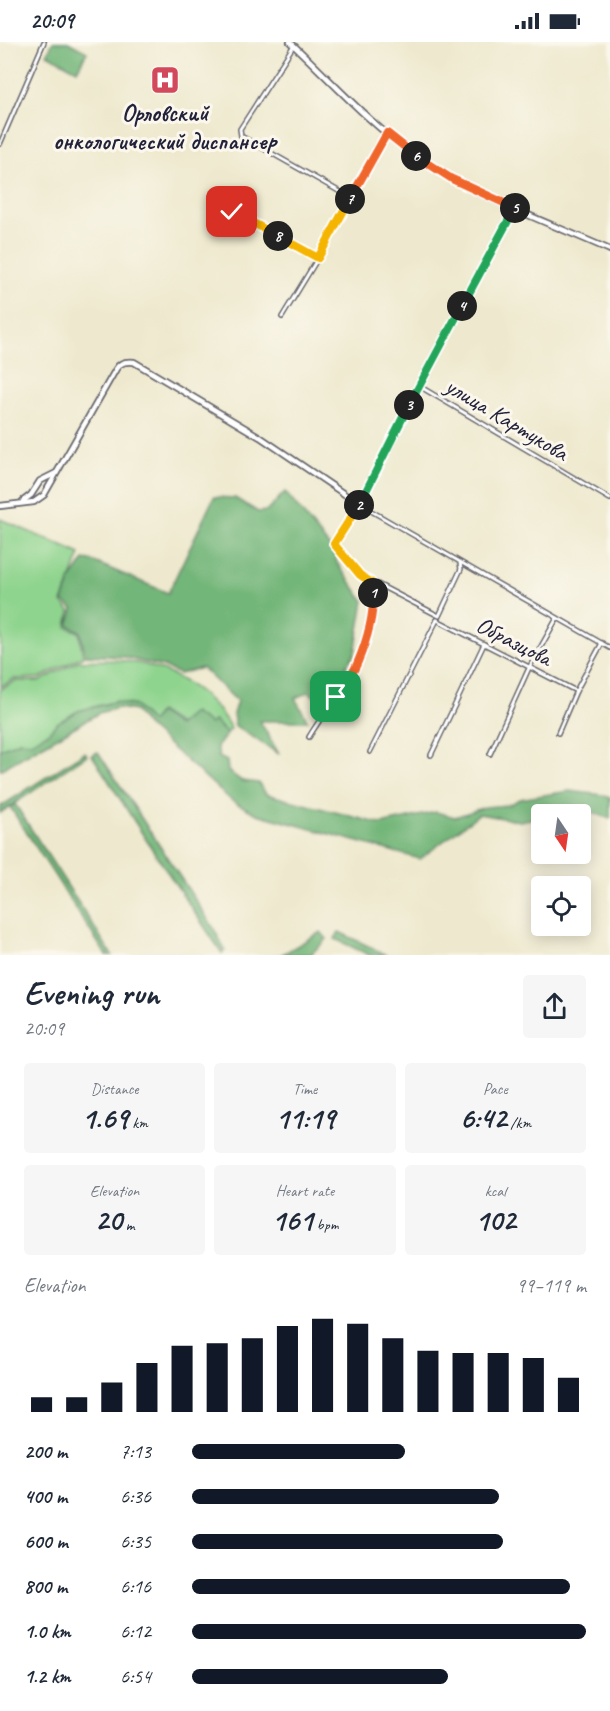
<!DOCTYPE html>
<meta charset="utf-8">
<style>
:root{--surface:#fff;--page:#f6f6f7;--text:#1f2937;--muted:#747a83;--accent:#111827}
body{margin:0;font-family:Caveat,sans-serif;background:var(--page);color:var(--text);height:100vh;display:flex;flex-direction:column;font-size:22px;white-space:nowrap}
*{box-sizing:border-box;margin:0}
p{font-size:20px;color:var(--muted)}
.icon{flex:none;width:33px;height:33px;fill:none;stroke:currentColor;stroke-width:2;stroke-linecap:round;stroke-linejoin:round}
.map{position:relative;height:913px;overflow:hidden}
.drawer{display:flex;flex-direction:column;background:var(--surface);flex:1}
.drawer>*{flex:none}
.needle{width:39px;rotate:167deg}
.buttons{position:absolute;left:531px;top:762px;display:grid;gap:12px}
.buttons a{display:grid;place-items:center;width:60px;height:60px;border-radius:6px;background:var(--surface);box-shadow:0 3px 15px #0003;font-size:30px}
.pin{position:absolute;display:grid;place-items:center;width:51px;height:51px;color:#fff;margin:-26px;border-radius:12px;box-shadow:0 3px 9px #0006}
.km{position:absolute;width:30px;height:30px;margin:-15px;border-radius:50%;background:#222;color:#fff;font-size:16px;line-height:30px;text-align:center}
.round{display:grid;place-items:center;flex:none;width:63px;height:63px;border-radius:6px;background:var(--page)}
.head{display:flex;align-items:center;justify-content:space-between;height:102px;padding:0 24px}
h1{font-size:33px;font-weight:600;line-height:45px}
.stats{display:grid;grid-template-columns:repeat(3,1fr);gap:9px;height:102px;padding:6px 24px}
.stats div{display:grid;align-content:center;border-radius:6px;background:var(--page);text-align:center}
.stats b{font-size:30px;font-weight:600}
.stats small{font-size:16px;font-weight:400}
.stats p{font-size:16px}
.chart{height:168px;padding:12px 24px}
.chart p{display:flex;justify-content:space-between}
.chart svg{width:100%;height:108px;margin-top:6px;stroke:var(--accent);stroke-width:6}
ul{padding:0 24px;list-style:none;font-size:20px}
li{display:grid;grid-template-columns:96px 72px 1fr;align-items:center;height:45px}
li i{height:15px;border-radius:8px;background:var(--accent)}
.status{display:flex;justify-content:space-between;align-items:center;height:42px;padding:0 30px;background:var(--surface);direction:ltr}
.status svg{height:16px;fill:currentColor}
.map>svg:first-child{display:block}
.green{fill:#8fd48e;stroke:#587b64;stroke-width:1.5}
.forest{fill:#73b679;stroke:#4a6c5a;stroke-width:1.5}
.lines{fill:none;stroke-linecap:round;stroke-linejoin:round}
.street-casing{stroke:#69686e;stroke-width:6}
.secondary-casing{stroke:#69686e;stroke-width:8}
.street{stroke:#fff;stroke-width:3}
.secondary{stroke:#fff;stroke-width:4.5}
.split-1-casing{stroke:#fff;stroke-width:12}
.split-2-casing{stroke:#fff;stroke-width:12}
.split-3-casing{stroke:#fff;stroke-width:12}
.split-4-casing{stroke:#fff;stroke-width:12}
.split-5-casing{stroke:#fff;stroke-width:12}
.split-6-casing{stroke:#fff;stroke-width:12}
.split-7-casing{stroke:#fff;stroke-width:12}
.split-8-casing{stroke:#fff;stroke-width:12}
.split-9-casing{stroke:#fff;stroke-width:12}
.split-1{stroke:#f0652b;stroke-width:8}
.split-2{stroke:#f5b400;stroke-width:8}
.split-3{stroke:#22a559;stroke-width:8}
.split-4{stroke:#22a559;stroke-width:8}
.split-5{stroke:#22a559;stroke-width:8}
.split-6{stroke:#f0652b;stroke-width:8}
.split-7{stroke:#f0652b;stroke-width:8}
.split-8{stroke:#f5b400;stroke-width:8}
.split-9{stroke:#f5b400;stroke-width:8}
.labels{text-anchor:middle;stroke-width:6;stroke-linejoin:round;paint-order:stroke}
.poi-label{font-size:24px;font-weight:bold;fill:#22223b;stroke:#fbf7ec}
.street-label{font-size:24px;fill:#22223b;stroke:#fbf7ec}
</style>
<div class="status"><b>20:09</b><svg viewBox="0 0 49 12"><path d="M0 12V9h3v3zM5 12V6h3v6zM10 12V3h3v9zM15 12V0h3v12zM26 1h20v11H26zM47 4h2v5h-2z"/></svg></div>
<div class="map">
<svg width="610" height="913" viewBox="0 0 610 913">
<rect width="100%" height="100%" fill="#fbf7ec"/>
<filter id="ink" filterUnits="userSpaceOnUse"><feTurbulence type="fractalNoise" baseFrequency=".0167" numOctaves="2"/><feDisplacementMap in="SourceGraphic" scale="12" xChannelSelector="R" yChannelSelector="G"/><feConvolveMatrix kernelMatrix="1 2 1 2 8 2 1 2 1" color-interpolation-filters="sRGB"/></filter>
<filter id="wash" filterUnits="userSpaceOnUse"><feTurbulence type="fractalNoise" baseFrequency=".008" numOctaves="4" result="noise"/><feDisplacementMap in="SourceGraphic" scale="24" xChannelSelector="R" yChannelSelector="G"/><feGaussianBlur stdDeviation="1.35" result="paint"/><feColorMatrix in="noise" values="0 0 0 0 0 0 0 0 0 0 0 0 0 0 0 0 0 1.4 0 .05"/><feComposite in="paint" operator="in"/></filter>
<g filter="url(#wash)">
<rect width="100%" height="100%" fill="#eee9ce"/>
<g class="green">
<polygon points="0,477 80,512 62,560 70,569 67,585 79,590 83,614 40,636 14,637 1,645"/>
<path d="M78 619C93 619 110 617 125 619 167 624 211 649 231 687L227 691 215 679 210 682 193 671 179 683 159 670 151 680 135 664 116 659 78 669 57 681 48 691 31 700 20 699 0 707V648L15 639H40Z"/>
</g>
<g class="forest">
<polygon points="53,0 68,0 87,10 77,28 47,12"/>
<polygon points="285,450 334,510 337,521 364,559 355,611 336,640 320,659 309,650 295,656 308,679 260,679 279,712 235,684 233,672 237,659 202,626 179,632 164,625 124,615 85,613 80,589 68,583 73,567 63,559 72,535 84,518 92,519 168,551 214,455 235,456 258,470 267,469"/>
<polygon points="116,660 135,664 151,680 159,671 178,684 193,671 210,682 214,679 227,692 217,705 219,715 227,719 228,729 242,739 259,741 266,752 381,782 436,770 455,775 485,765 508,763 520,757 569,749 603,753 610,756 610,777 587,768 542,772 541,775 520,779 479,772 420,817 257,772 232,759 144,681 135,669 118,666 99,671 0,728 0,707 20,699 31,700 48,691 57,681 78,669"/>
<polygon points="85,710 87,713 0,771 0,765"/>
<polygon points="98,710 213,885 225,908 222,911 154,810 92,713"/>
<polygon points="15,762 112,913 106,913 10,765"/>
<polygon points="321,890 327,897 310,913 281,913"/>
<polygon points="339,890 387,913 369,913 335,897"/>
</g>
</g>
<g filter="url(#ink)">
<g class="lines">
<g class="street-casing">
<g id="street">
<polyline points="294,3 240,87 241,94 351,156"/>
<polyline points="0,102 44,0"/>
<polyline points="225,169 232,170 318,216"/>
<polyline points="282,275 318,216 387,92"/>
<polyline points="419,344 610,457"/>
<polyline points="460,521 461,527 439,574 360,533 334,502 359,462 610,606"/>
<polyline points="437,578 576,649"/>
<polyline points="558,691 576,649 602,601"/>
<path d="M309 695C323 671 342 650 355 626 369 601 373 568 372 541"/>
<polyline points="370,710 437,578"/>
<polyline points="490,712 529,626 557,576"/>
<polyline points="431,713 484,602"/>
</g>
</g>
<g class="secondary-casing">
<g id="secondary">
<path d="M290 0C330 37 367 80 412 111 472 154 543 178 610 208"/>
<polyline points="23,459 31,453 40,439 56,431"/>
<path d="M0 464 34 460 44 453 116 327C120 320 126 319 134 320L260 395 359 462 426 330 515 166"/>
</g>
</g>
<use href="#street" class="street"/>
<use href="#secondary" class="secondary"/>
</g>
</g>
<g class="lines" filter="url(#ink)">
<g class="split-1-casing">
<path id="split-1" d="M336 655C343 645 352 634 357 622 366 601 374 575 373 551"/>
</g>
<g class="split-2-casing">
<polyline id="split-2" points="359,463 334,502 360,533 372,541 373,551"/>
</g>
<g class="split-3-casing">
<polyline id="split-3" points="359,463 409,363"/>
</g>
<g class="split-4-casing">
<polyline id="split-4" points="409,363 462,264"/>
</g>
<g class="split-5-casing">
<polyline id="split-5" points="462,264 515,166"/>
</g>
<g class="split-6-casing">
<polyline id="split-6" points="416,114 452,137 515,166"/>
</g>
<g class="split-7-casing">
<polyline id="split-7" points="350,157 387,91 416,114"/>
</g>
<g class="split-8-casing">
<polyline id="split-8" points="278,194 318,216 350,157"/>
</g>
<g class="split-9-casing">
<polyline id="split-9" points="232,170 278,194"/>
</g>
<use href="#split-1" class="split-1"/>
<use href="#split-2" class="split-2"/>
<use href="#split-3" class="split-3"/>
<use href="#split-4" class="split-4"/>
<use href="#split-5" class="split-5"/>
<use href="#split-6" class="split-6"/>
<use href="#split-7" class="split-7"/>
<use href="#split-8" class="split-8"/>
<use href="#split-9" class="split-9"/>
</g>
<defs>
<g id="hospital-square" transform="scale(1.5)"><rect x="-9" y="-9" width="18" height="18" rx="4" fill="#d1495b" stroke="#fbf7ec"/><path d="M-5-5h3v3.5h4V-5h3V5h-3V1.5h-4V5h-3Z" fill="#fff"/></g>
</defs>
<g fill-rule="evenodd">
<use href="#hospital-square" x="165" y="38"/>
</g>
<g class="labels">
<g class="poi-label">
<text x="165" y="79">Орловский<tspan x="165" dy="28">онкологический диспансер</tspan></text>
</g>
<g class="street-label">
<text transform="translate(507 377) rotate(31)" y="8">улица Картукова</text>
<text transform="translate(514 599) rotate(27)" y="8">Образцова</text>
</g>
</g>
</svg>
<div class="buttons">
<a><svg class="needle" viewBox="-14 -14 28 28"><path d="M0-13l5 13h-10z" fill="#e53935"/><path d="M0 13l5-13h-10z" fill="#747a83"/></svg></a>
<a><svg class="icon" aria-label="locate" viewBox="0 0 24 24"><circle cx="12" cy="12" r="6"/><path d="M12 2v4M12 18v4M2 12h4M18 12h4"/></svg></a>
</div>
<div class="pin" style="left:336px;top:655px;background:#1e9e55"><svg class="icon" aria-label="arrive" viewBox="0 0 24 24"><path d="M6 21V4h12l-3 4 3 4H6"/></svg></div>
<div class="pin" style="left:232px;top:170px;background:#d93025"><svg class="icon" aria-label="check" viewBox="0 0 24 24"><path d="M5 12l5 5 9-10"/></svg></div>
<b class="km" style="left:373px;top:551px">1</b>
<b class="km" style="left:359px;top:463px">2</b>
<b class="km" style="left:409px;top:363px">3</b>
<b class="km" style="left:462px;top:264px">4</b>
<b class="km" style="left:515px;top:166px">5</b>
<b class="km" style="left:416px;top:114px">6</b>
<b class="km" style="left:350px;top:157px">7</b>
<b class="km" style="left:278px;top:194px">8</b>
</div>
<section class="drawer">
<div class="head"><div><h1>Evening run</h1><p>20:09</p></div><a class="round"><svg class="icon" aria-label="share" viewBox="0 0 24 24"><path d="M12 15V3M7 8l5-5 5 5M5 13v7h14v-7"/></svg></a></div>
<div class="stats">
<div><p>Distance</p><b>1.69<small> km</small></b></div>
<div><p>Time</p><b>11:19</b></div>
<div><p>Pace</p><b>6:42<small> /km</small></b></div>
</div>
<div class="stats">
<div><p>Elevation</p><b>20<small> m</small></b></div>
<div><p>Heart rate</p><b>161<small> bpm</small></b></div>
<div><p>kcal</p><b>102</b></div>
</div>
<div class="chart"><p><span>Elevation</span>99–119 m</p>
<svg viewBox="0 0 160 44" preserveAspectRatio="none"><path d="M5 44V38M15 44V38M25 44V32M35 44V24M45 44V17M55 44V16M65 44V14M75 44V9M85 44V6M95 44V8M105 44V14M115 44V19M125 44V20M135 44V20M145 44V22M155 44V30"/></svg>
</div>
<ul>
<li><b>200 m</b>7:13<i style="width:54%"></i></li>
<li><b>400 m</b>6:36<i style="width:78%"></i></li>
<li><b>600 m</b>6:35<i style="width:79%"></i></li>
<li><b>800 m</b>6:16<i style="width:96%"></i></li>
<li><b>1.0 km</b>6:12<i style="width:100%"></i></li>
<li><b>1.2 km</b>6:54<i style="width:65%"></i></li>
</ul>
</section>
